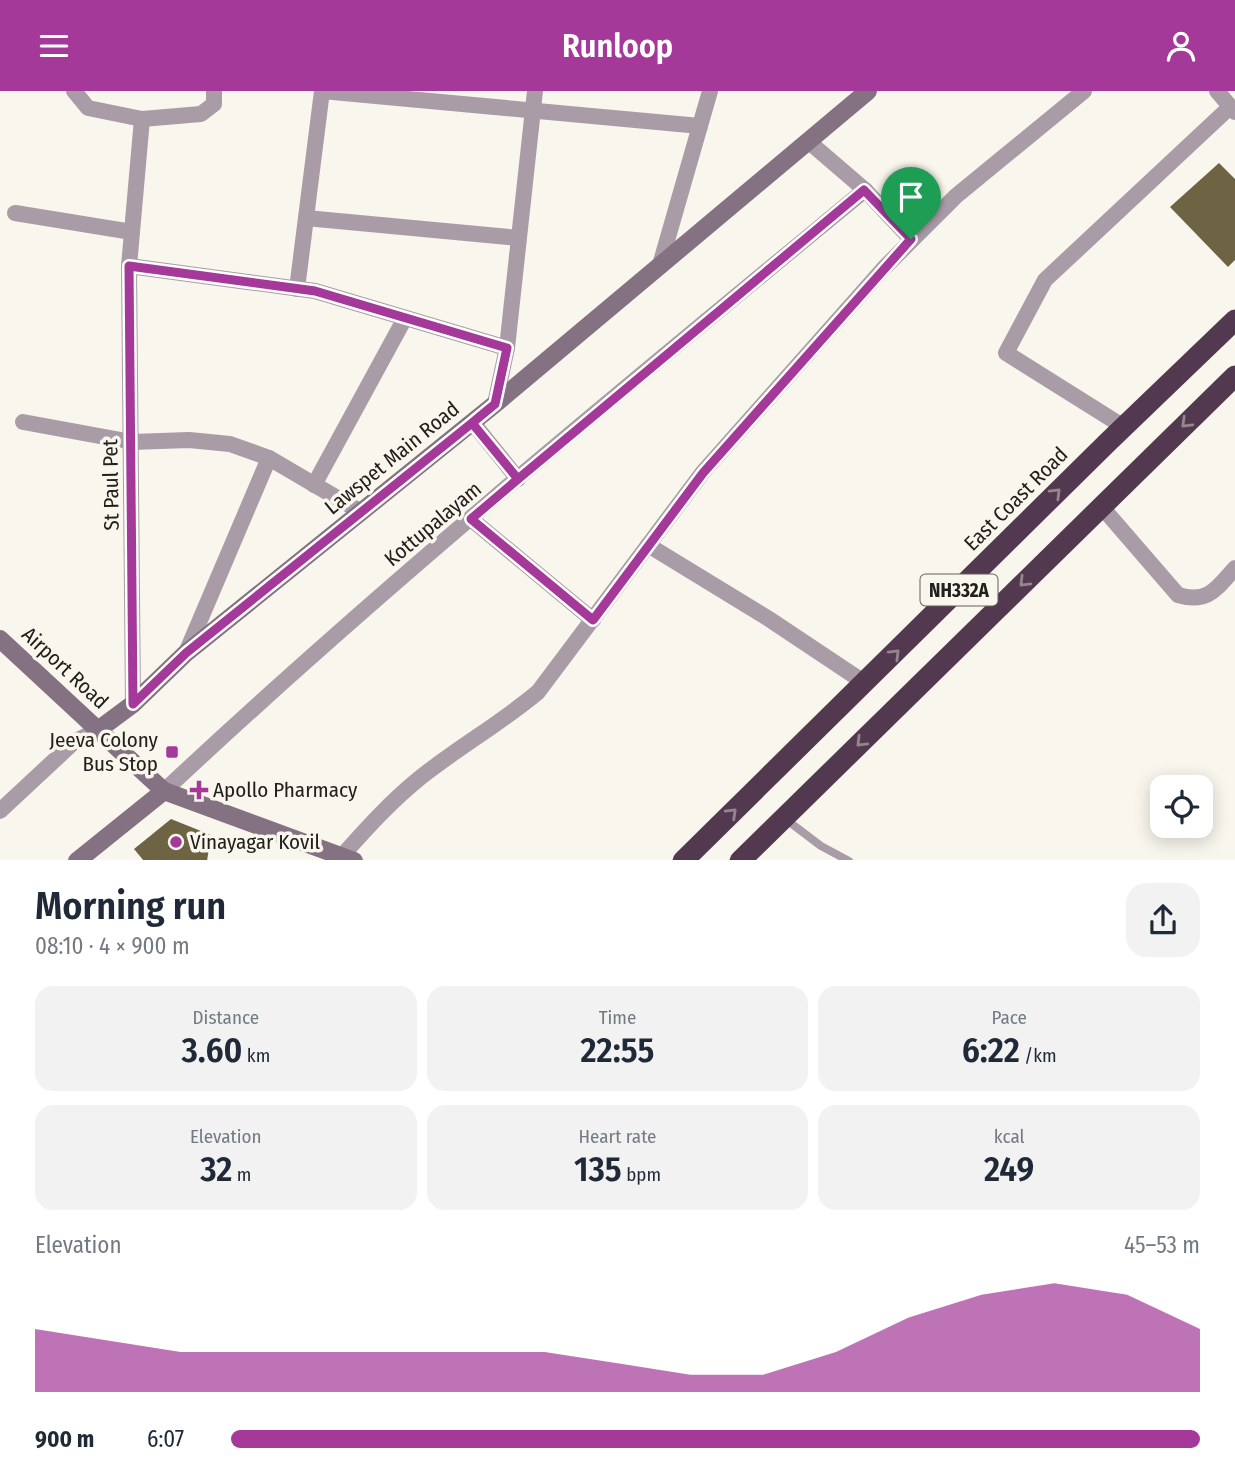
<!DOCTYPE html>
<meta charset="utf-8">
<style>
:root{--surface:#fff;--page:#f2f2f3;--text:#1f2937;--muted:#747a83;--accent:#a4399a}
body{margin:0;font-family:"Fira Sans Condensed",sans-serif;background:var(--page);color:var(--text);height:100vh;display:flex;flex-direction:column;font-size:26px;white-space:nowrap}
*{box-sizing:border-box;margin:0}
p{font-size:23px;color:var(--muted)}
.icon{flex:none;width:38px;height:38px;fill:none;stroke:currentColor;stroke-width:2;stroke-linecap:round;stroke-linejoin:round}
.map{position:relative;height:769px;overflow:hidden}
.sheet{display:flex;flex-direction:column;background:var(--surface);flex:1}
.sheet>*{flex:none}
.buttons{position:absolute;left:1150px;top:684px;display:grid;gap:14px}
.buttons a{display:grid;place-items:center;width:63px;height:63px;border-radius:14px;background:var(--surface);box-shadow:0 4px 18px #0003;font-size:35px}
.pin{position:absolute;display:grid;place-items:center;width:60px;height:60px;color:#fff;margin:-72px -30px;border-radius:50% 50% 50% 0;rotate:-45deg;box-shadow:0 0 7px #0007}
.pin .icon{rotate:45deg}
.round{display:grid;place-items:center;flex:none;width:74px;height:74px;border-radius:21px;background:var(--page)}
.overview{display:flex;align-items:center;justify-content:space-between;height:119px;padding:0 35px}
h1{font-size:38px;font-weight:600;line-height:52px}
.stats{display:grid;grid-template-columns:repeat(3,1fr);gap:10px;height:119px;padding:7px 35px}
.stats div{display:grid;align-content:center;border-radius:18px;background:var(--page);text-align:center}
.stats b{font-size:35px;font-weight:600}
.stats small{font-size:19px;font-weight:400}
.stats p{font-size:19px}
.chart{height:196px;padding:14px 35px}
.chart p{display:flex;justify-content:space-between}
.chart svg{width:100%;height:126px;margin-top:7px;fill:var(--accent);opacity:.7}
ul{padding:0 35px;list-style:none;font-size:23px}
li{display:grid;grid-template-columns:112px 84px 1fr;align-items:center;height:52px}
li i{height:18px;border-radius:9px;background:var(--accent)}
header{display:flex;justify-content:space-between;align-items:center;height:91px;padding:0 35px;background:var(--accent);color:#fff;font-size:32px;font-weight:600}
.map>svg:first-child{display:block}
.building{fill:#6e6443}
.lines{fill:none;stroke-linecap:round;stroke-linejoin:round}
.lane{stroke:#a99ca7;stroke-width:8}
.street{stroke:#a99ca7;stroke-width:16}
.secondary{stroke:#847181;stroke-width:18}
.highway{stroke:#53394f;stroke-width:21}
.oneway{stroke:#95858e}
.route-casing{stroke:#fff;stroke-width:14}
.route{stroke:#a4399a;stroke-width:9}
.poi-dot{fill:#a4399a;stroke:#f9f6ed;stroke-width:2.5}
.labels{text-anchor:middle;stroke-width:7;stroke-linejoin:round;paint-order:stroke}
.shield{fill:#f9f6ed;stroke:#62605b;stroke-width:2}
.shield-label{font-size:19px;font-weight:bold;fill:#21201c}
.street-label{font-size:21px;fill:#21201c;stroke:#f9f6ed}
.poi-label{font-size:21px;fill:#21201c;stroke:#f9f6ed;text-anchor:start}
</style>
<header><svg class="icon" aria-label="menu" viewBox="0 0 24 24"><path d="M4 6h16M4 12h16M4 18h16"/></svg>Runloop<svg class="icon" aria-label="person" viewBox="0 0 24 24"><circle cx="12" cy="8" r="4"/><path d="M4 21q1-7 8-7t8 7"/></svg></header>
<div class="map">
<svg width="1235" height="770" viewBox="0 0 1235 770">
<rect width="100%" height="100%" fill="#f9f6ed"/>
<g class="building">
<polygon points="1219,72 1235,88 1235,169 1228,176 1170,116"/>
<polygon points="171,728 211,744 207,770 144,770 134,758"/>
</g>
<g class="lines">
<polyline class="lane" points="784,727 821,755 849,770"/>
<g class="street">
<polyline points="74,0 88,17 142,28 201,23 214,13 214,0"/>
<polyline points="322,0 700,35"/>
<polyline points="1217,0 1235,21"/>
<polyline points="808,50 865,99 911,148"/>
<polyline points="15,122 132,141"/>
<polyline points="306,127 519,147"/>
<polyline points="660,174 710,0"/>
<polyline points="129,175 315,200 507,257"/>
<polyline points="297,198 322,0"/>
<polyline points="495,313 507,257 535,0"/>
<polyline points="23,331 132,351 189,349 230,353 269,367 361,421"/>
<polyline points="473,332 518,388"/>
<polyline points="1124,336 1006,262 1045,189 1230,16"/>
<polyline points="314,394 405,227"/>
<path d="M1101 415 1178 504C1208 513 1216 498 1235 477"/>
<polyline points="471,428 593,529"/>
<polyline points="648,454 769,528 865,592"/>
<polyline points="186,562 269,367"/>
<polyline points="133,613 129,175 142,28"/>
<path d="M164 700C389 489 627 295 865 99"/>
<polyline points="0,720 74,651 98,639"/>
<path d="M341 766C366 738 391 710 421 686 459 656 501 632 538 601L703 381 884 177 956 105 1084 0"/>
</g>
<g class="secondary">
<polyline points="0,548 98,639"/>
<polyline points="77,770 164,700"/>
<polyline points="354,770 164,700 98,639 133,613 186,562 495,313 868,0"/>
</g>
<g class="highway">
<polyline points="683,770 1108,351 1235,229"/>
<polyline points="740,770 1235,285"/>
</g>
</g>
<defs><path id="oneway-chevron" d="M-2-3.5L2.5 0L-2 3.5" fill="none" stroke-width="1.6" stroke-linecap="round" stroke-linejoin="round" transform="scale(1.75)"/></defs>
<g class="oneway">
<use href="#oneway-chevron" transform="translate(1186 332) rotate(136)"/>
<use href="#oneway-chevron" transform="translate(1056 402) rotate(-45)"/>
<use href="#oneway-chevron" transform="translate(1024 491) rotate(135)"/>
<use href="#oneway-chevron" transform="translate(895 563) rotate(-45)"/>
<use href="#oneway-chevron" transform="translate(861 651) rotate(135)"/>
<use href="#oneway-chevron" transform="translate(732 722) rotate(-44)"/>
</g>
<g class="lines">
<g class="route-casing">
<polyline id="route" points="911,148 864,99 518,388 472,332 495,313 507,257 315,200 129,175 133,613 186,562 472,332 518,388 471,428 593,529 703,382 911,148"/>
</g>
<use href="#route" class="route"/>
</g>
<g class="poi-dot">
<rect x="165" y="654" width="14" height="14" rx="3.5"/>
<path d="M195.5 688.5h7v7h7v7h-7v7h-7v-7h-7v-7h7z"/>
<circle cx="176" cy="751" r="7"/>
</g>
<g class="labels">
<rect class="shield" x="920.5" y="483.5" width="77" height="31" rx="5"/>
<g class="shield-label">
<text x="959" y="506">NH332A</text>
</g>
<g class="street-label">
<text transform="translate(392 367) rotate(-39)" y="7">Lawspet Main Road</text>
<text transform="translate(111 394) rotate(-91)" y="7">St Paul Pet</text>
<text transform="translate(1016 408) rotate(-45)" y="7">East Coast Road</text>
<text transform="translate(433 433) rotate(-40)" y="7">Kottupalayam</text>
<text transform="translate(65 577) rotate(43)" y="7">Airport Road</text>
</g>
<g class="poi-label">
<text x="158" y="656" text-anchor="end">Jeeva Colony<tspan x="158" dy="24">Bus Stop</tspan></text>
<text x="213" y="706">Apollo Pharmacy</text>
<text x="190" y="758">Vinayagar Kovil</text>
</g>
</g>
</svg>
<div class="buttons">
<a><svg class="icon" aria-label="locate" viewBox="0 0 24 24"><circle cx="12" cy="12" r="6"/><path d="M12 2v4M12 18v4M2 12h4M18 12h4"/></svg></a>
</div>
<div class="pin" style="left:911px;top:148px;background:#1e9e55"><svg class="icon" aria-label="arrive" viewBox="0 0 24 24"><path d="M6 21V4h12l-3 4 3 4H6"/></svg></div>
</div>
<section class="sheet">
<div class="overview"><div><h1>Morning run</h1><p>08:10 · 4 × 900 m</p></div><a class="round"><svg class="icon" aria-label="share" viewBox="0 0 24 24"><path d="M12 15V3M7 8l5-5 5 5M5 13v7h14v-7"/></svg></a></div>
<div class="stats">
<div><p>Distance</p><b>3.60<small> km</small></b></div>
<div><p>Time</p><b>22:55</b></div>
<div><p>Pace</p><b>6:22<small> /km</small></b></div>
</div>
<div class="stats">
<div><p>Elevation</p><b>32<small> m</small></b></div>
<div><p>Heart rate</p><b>135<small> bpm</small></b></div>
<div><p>kcal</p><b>249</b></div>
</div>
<div class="chart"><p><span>Elevation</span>45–53 m</p>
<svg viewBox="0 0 160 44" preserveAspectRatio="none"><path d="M0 44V22L10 26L20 30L30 30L40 30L50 30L60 30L70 30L80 34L90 38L100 38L110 30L120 18L130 10L140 6L150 10L160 22V44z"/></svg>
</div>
<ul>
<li><b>900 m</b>6:07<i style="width:100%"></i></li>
</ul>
</section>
